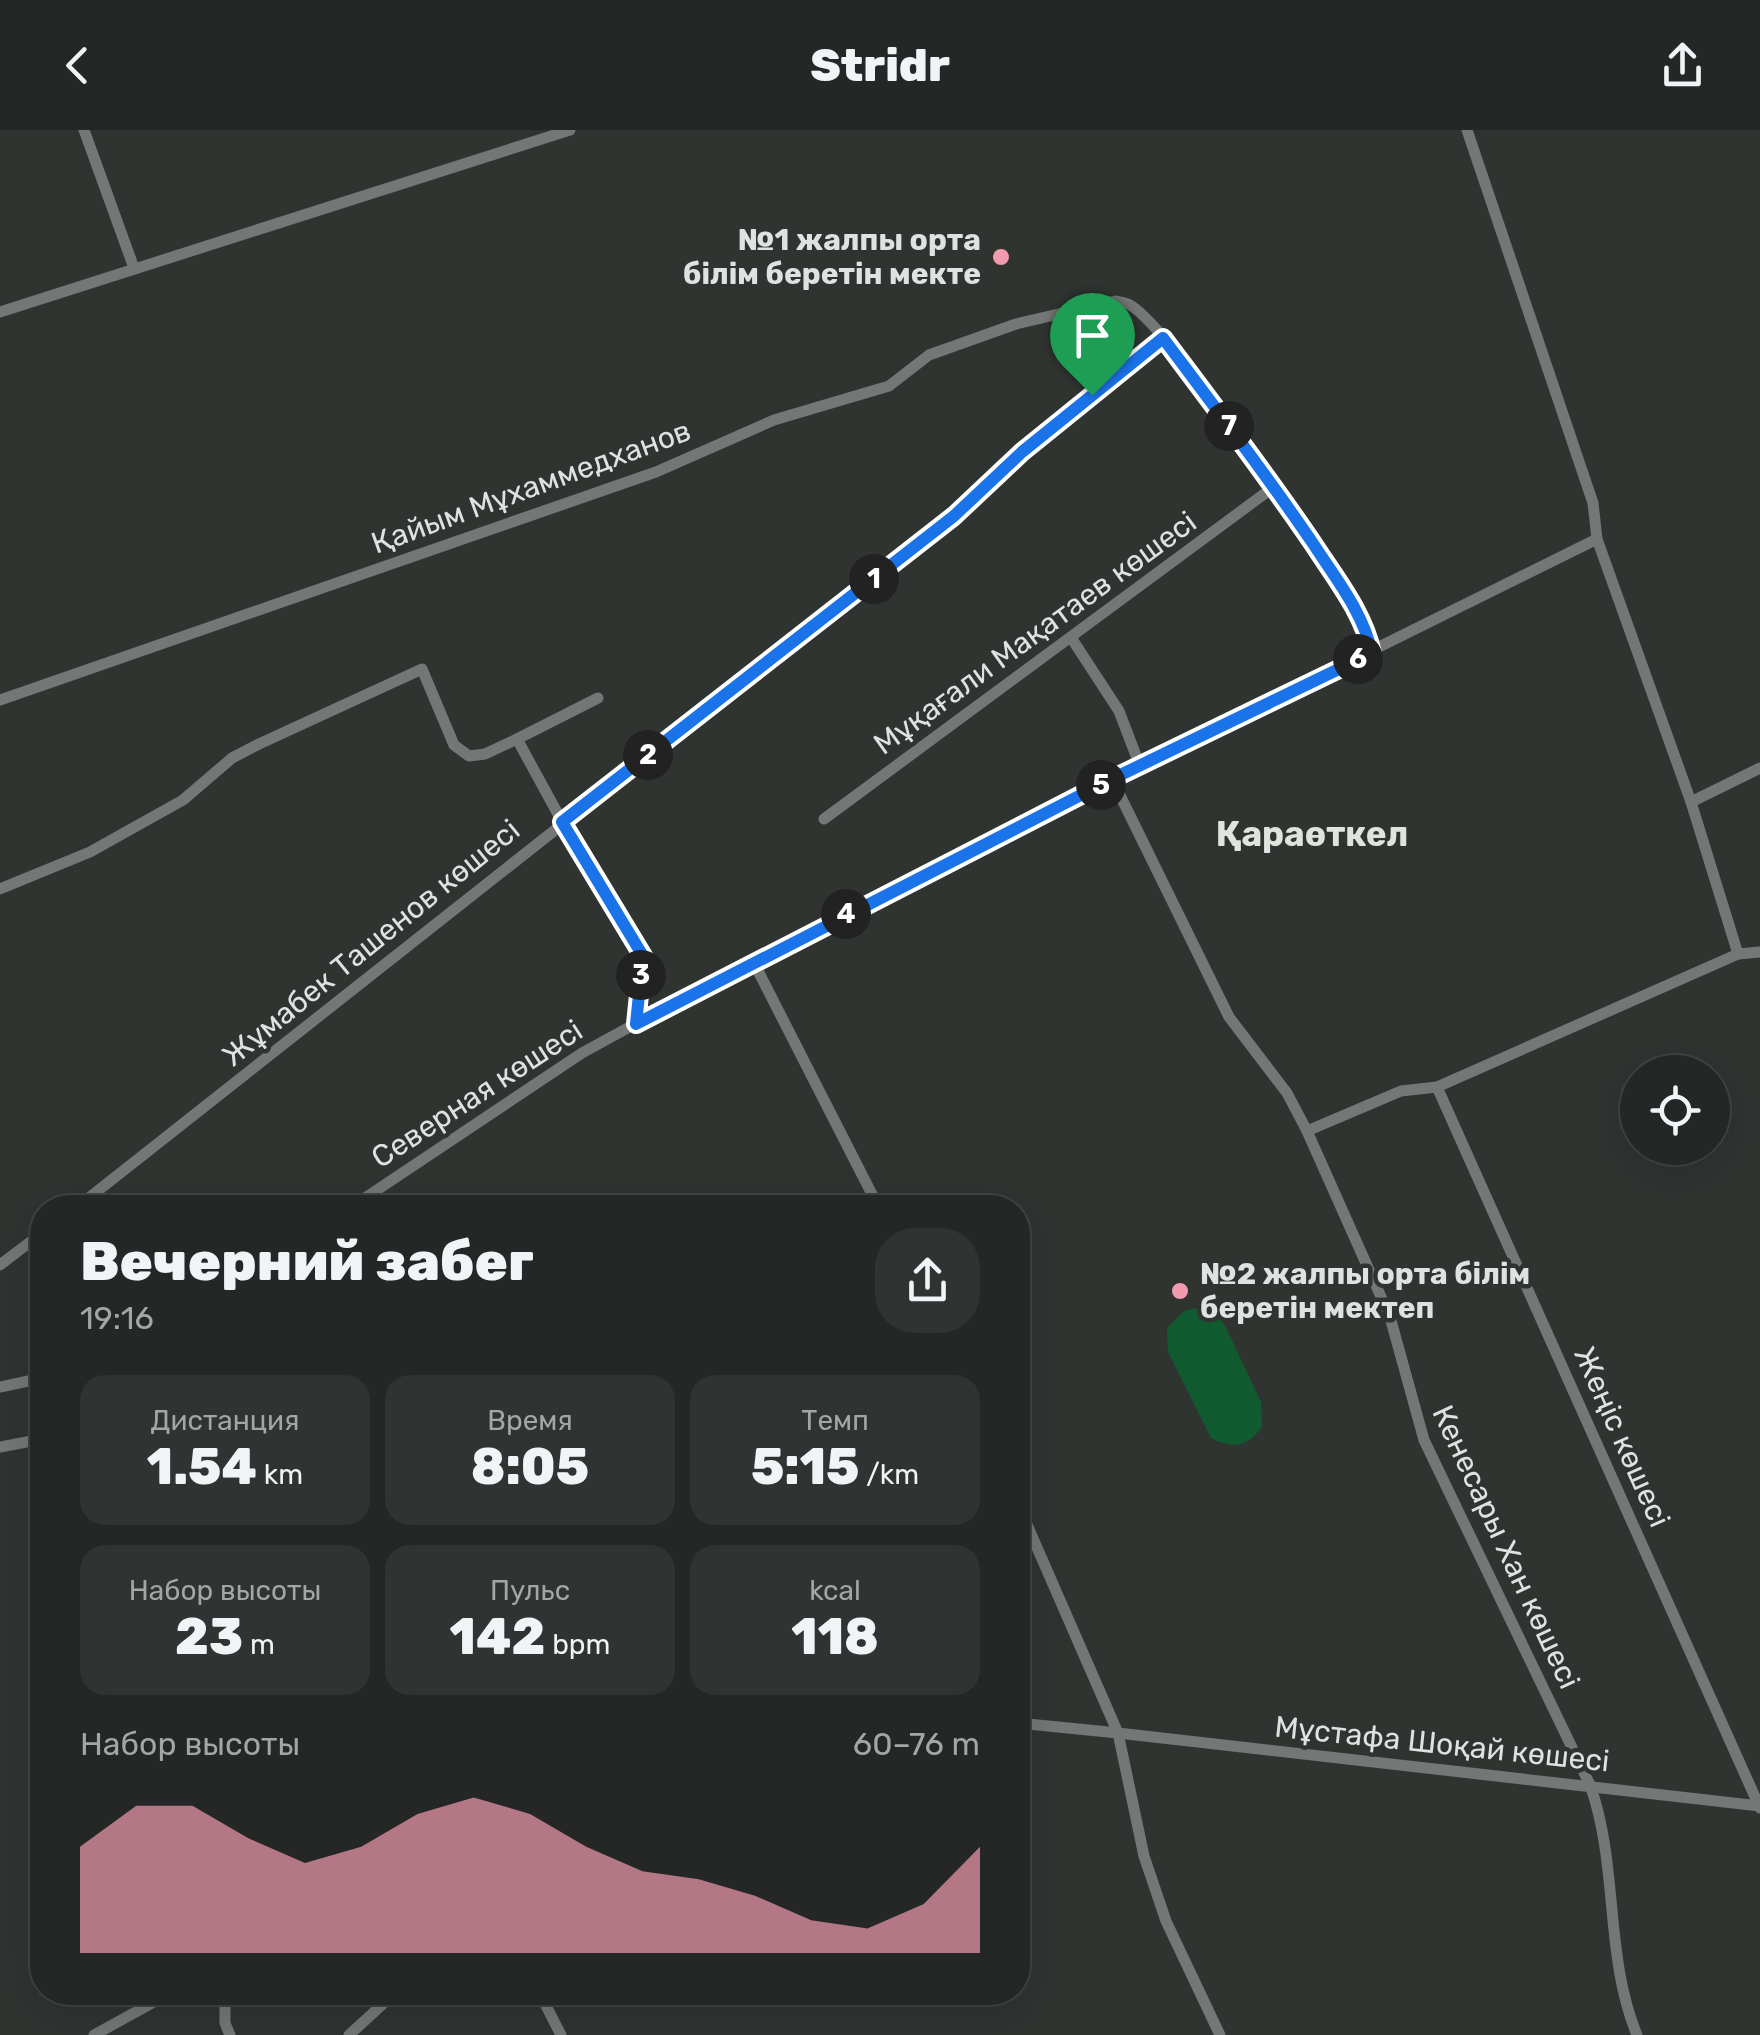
<!DOCTYPE html>
<html lang="ru">
<meta charset="utf-8">
<style>
:root{--surface:#242725;--page:#303332;--text:#f1f3f6;--muted:#a3a5a7;--line:#414442;--accent:#f29ab0}
body{margin:0;font-family:Rubik,sans-serif;background:var(--page);color:var(--text);height:100vh;display:flex;flex-direction:column;font-size:38px;white-space:nowrap}
*{box-sizing:border-box;margin:0}
p{font-size:32px;color:var(--muted)}
.icon{flex:none;width:55px;height:55px;fill:none;stroke:currentColor;stroke-width:2;stroke-linecap:round;stroke-linejoin:round}
.map{position:relative;flex:1;overflow:hidden}
.panel{position:absolute;left:30px;top:1065px;width:1000px;height:810px;display:flex;flex-direction:column;background:var(--surface);border-radius:40px;box-shadow:0 10px 40px #0002,0 0 0 2px var(--line)}
.panel>*{flex:none}
.buttons{position:absolute;left:1620px;top:925px;display:grid;gap:20px}
.buttons a{display:grid;place-items:center;width:110px;height:110px;border-radius:50%;background:var(--surface);box-shadow:0 10px 40px #0002,0 0 0 2px var(--line);font-size:50px}
.pin{position:absolute;display:grid;place-items:center;width:85px;height:85px;color:#fff;margin:-102px -42px;border-radius:50% 50% 50% 0;rotate:-45deg;box-shadow:0 0 10px #0007}
.pin .icon{rotate:45deg}
.km{position:absolute;width:50px;height:50px;margin:-25px;border-radius:50%;background:#222;color:#fff;font-size:28px;line-height:50px;text-align:center}
.round{display:grid;place-items:center;flex:none;width:105px;height:105px;border-radius:40px;background:var(--page)}
.head{display:flex;align-items:center;justify-content:space-between;height:170px;padding:0 50px}
h1{font-size:55px;font-weight:800;line-height:75px}
.stats{display:grid;grid-template-columns:repeat(3,1fr);gap:15px;height:170px;padding:10px 50px}
.stats div{display:grid;align-content:center;border-radius:25px;background:var(--page);text-align:center}
.stats b{font-size:50px;font-weight:800}
.stats small{font-size:28px;font-weight:400}
.stats p{font-size:28px}
.chart{height:280px;padding:20px 50px}
.chart p{display:flex;justify-content:space-between}
.chart svg{width:100%;height:180px;margin-top:10px;fill:var(--accent);opacity:.7}
header{display:flex;justify-content:space-between;align-items:center;height:130px;padding:0 50px;background:var(--surface);font-size:45px;font-weight:800}
.map>svg:first-child{display:block}
.green{fill:#105b2f}
.lines{fill:none;stroke-linecap:round;stroke-linejoin:round}
.minor{stroke:#757776;stroke-width:11}
.route-casing{stroke:#fff;stroke-width:20}
.route{stroke:#1a73e8;stroke-width:12}
.poi-dot{fill:#f29ab0;stroke:#303431;stroke-width:4}
.labels{text-anchor:middle;stroke-width:9;stroke-linejoin:round;paint-order:stroke}
.poi-label{font-size:30px;font-weight:bold;fill:#dfe2e0;stroke:#303431;text-anchor:end}
.street-label{font-size:30px;fill:#dfe2e0;stroke:#303431}
.quarter-label{font-size:35px;font-weight:bold;fill:#dfe4e0;stroke:#303431}
</style>
<header><svg class="icon" aria-label="back" viewBox="0 0 24 24"><path d="M15 5l-7 7 7 7"/></svg>Stridr<svg class="icon" aria-label="share" viewBox="0 0 24 24"><path d="M12 15V3M7 8l5-5 5 5M5 13v7h14v-7"/></svg></header>
<div class="map">
<svg width="1760" height="1905" viewBox="0 0 1760 1905">
<rect width="100%" height="100%" fill="#303431"/>
<path class="green" d="M1196 1178 1218 1186 1225 1196 1261 1272 1262 1296C1250 1316 1232 1320 1211 1308L1168 1222 1167 1198 1184 1181Z"/>
<g class="lines">
<g class="minor">
<polyline points="84,0 134,138"/>
<polyline points="1467,0 1593,373 1597,409 1691,672 1738,824"/>
<polyline points="0,182 570,0"/>
<polyline points="1072,509 1119,581 1140,636"/>
<path d="M0 570 656 342 774 290 889 256 929 225 1016 194 1115 171C1120 172 1125 172 1130 175 1172 198 1361 473 1373 523"/>
<polyline points="517,609 598,568"/>
<path d="M1112 649 1229 887 1287 963 1307 1001 1390 1187 1424 1310 1590 1655C1619 1736 1604 1825 1637 1905"/>
<polyline points="1691,672 1760,638"/>
<polyline points="824,689 1275,356"/>
<polyline points="0,759 90,722 183,670 232,628 259,614 422,539 454,615 469,626 485,624 517,609 588,739 621,784 643,826 635,894"/>
<polyline points="753,831 879,1078"/>
<polyline points="1437,957 1760,1678"/>
<polyline points="1307,1001 1401,961 1437,957 1738,824 1760,822"/>
<polyline points="76,1078 953,386 1022,322 1163,208"/>
<polyline points="350,1078 582,923 635,894 1112,649 1597,409"/>
<polyline points="682,1078 685,1075"/>
<polyline points="0,1135 42,1103"/>
<polyline points="0,1257 42,1248"/>
<polyline points="0,1317 42,1309"/>
<polyline points="1018,1374 1118,1603 1760,1676"/>
<polyline points="1018,1593 1118,1603 1144,1726 1166,1791 1220,1905"/>
<polyline points="225,1862 225,1893 230,1905"/>
<polyline points="539,1862 561,1905"/>
<polyline points="94,1905 172,1862"/>
<polyline points="349,1905 396,1862"/>
</g>
</g>
<g class="lines">
<g class="route-casing">
<path id="route" d="M1163 208C1214 276 1266 344 1314 415 1336 449 1363 482 1372 523L1112 649 636 894 643 826 562 692 954 386 1022 322Z"/>
</g>
<use href="#route" class="route"/>
</g>
<g class="poi-dot">
<circle cx="1001" cy="127" r="10"/>
<circle cx="1180" cy="1161" r="10"/>
</g>
<g class="labels">
<g class="poi-label">
<text x="981" y="120">№1 жалпы орта<tspan x="981" dy="34">білім беретін мекте</tspan></text>
<text x="1200" y="1154" text-anchor="start">№2 жалпы орта білім<tspan x="1200" dy="34">беретін мектеп</tspan></text>
</g>
<g class="street-label">
<text transform="translate(531 357) rotate(-20)" y="10">Қайым Мұхаммедханов</text>
<text transform="translate(1035 503) rotate(-36)" y="10">Мұқағали Мақатаев көшесі</text>
<text transform="translate(371 813) rotate(-39)" y="10">Жұмабек Ташенов көшесі</text>
<text transform="translate(477 964) rotate(-33)" y="10">Северная көшесі</text>
<text transform="translate(1622 1307) rotate(66)" y="10">Жеңіс көшесі</text>
<text transform="translate(1506 1417) rotate(65)" y="10">Кенесары Хан көшесі</text>
<text transform="translate(1442 1614) rotate(6)" y="10">Мұстафа Шоқай көшесі</text>
</g>
<g class="quarter-label">
<text x="1312" y="716">Қараөткел</text>
</g>
</g>
</svg>
<div class="buttons">
<a><svg class="icon" aria-label="locate" viewBox="0 0 24 24"><circle cx="12" cy="12" r="6"/><path d="M12 2v4M12 18v4M2 12h4M18 12h4"/></svg></a>
</div>
<div class="pin" style="left:1092px;top:265px;background:#1e9e55"><svg class="icon" aria-label="arrive" viewBox="0 0 24 24"><path d="M6 21V4h12l-3 4 3 4H6"/></svg></div>
<b class="km" style="left:874px;top:449px">1</b>
<b class="km" style="left:648px;top:625px">2</b>
<b class="km" style="left:641px;top:845px">3</b>
<b class="km" style="left:846px;top:784px">4</b>
<b class="km" style="left:1101px;top:655px">5</b>
<b class="km" style="left:1358px;top:529px">6</b>
<b class="km" style="left:1229px;top:296px">7</b>
<section class="panel">
<div class="head"><div><h1>Вечерний забег</h1><p>19:16</p></div><a class="round"><svg class="icon" aria-label="share" viewBox="0 0 24 24"><path d="M12 15V3M7 8l5-5 5 5M5 13v7h14v-7"/></svg></a></div>
<div class="stats">
<div><p>Дистанция</p><b>1.54<small> km</small></b></div>
<div><p>Время</p><b>8:05</b></div>
<div><p>Темп</p><b>5:15<small> /km</small></b></div>
</div>
<div class="stats">
<div><p>Набор высоты</p><b>23<small> m</small></b></div>
<div><p>Пульс</p><b>142<small> bpm</small></b></div>
<div><p>kcal</p><b>118</b></div>
</div>
<div class="chart"><p><span>Набор высоты</span>60–76 m</p>
<svg viewBox="0 0 160 44" preserveAspectRatio="none"><path d="M0 44V18L10 8L20 8L30 16L40 22L50 18L60 10L70 6L80 10L90 18L100 24L110 26L120 30L130 36L140 38L150 32L160 18V44z"/></svg>
</div>
</section>
</div>
